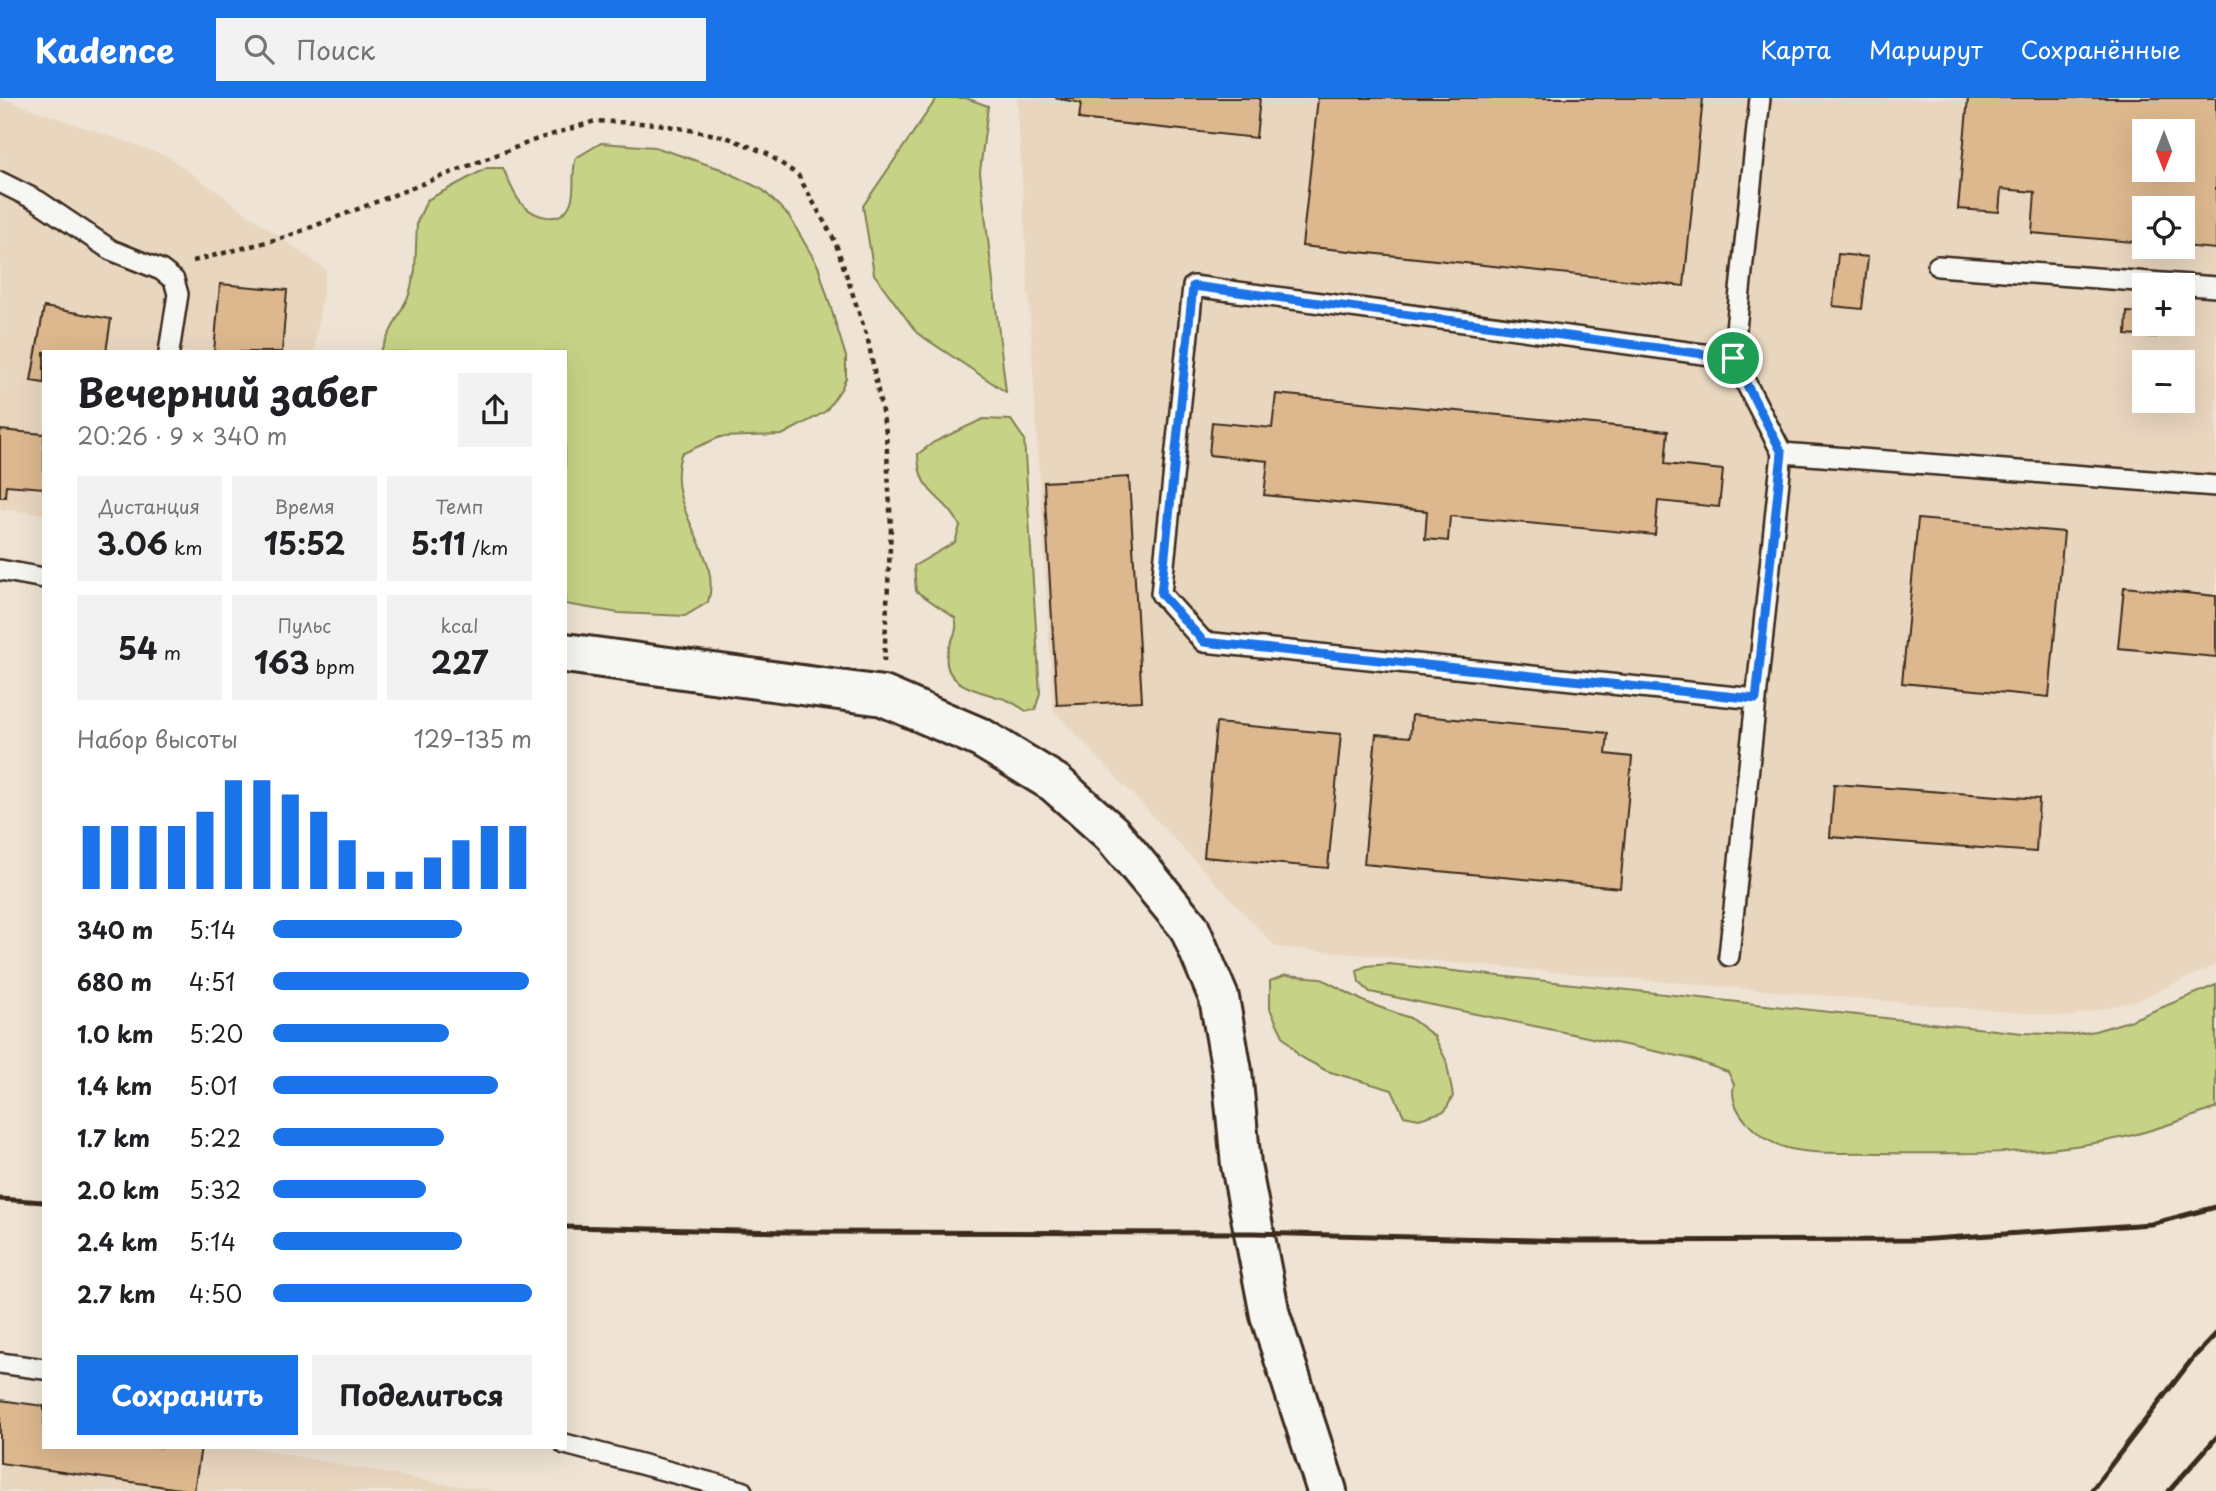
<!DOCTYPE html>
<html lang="ru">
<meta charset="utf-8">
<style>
:root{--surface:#fff;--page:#f2f2f2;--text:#202124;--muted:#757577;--accent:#1a73e8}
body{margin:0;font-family:"Playpen Sans",sans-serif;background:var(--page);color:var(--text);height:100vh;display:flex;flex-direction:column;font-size:26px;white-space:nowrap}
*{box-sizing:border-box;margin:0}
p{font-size:23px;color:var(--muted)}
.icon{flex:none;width:38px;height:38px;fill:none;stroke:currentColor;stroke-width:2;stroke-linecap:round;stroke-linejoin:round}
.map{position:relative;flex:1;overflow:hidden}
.drawer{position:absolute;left:42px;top:252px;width:525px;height:1099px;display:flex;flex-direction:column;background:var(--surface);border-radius:0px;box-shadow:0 7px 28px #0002}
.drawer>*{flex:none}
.needle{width:46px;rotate:180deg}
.controls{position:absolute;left:2132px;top:21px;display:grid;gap:14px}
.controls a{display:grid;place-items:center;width:63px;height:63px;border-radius:0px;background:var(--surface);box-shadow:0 7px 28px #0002;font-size:35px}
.pin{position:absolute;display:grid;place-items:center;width:60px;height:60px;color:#fff;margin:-30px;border:4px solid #fff;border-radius:50%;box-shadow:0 2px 7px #0007}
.round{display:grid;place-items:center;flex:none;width:74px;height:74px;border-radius:0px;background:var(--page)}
.summary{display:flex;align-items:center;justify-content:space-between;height:119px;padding:0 35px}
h1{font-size:38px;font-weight:700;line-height:52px}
.figures{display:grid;grid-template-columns:repeat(3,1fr);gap:10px;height:119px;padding:7px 35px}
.figures div{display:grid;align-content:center;border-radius:0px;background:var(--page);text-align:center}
.figures b{font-size:30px;font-weight:700}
.figures small{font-size:19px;font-weight:400}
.figures p{font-size:19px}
.chart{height:196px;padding:14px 35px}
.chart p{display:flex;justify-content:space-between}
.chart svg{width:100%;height:126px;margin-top:7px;stroke:var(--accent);stroke-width:6}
.action{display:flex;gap:14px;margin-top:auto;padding:14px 35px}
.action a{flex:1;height:80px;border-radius:0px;background:var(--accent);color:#fff;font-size:28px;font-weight:700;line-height:80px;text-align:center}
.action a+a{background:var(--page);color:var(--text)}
ul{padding:0 35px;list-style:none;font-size:23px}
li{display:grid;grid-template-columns:112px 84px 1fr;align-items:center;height:52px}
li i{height:18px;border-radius:9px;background:var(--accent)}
header{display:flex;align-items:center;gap:42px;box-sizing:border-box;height:98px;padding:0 35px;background:var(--accent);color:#fff}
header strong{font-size:33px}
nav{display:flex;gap:38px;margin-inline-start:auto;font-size:24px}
.search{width:490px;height:63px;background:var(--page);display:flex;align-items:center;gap:18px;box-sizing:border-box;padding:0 24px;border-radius:0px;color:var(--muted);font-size:26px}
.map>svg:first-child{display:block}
.built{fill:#e9d6bf;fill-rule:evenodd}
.green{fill:#c6d386;stroke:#807e52;stroke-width:2}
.building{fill:#ddb88e;stroke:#3b2a1e;stroke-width:2;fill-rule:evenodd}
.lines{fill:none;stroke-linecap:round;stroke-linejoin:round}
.lane-casing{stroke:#3b2a1e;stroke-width:24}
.street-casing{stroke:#3b2a1e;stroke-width:44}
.path{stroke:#3b2a1e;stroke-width:4.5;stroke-dasharray:5 5;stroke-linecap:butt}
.lane{stroke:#f6f6f2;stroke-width:19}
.street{stroke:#f6f6f2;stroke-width:38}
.rail{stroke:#3b2a1e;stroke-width:5}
.route-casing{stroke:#fff;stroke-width:14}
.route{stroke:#1a73e8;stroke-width:9}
</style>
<header>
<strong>Kadence</strong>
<div class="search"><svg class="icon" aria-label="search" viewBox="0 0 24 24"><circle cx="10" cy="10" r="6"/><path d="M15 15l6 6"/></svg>Поиск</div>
<nav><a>Карта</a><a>Маршрут</a><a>Сохранённые</a></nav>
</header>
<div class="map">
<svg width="2216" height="1393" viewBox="0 0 2216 1393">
<rect width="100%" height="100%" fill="#eee3d4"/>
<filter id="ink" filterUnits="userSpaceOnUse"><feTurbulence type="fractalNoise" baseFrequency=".0143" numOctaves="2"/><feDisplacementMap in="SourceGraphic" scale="14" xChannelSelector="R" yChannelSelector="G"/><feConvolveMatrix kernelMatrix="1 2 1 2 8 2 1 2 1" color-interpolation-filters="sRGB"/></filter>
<g filter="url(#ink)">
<g class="built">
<polygon points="0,0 167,58 326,172 314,254 44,254 44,416 0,411"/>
<path d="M1017 0H2216V867L2138 902 2068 919 1276 849 1053 612ZM2144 33H2182V72H2144ZM2144 110H2182V149H2144ZM2144 187H2182V226H2144ZM2144 264H2182V303H2144Z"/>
<polygon points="0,1302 44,1308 44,1349 247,1349 450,1387 500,1393 0,1393"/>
</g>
<g class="green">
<polygon points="937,0 966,0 988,8 980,74 1006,294 917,235 874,176 863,108"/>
<path d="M601 45 655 49 721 71 763 92 789 118 818 168 846 259V280L841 291 826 313 816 319 782 337 720 339 681 356C663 413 724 454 708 504L685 518 619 515 565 506V254H380L409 197 415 173 417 124 427 102 487 70H503C508 81 513 96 521 105 535 120 562 128 571 104 576 90 571 74 576 60Z"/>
<path d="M983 321 1011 322 1024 341 1040 595 1035 612 1026 613C1020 609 1014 605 1007 602 986 594 942 590 947 557 949 544 960 533 955 520L916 493 914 468 955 444 960 428C945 396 918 398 918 356L934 344Z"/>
<path d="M1389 866 2022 935 2070 937 2095 933 2129 923 2216 887V1010C2186 1021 2156 1032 2125 1039 2046 1057 1961 1056 1881 1055 1852 1054 1819 1057 1791 1051 1764 1046 1727 1015 1734 986L1728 974 1688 960 1370 894 1359 884 1357 872 1366 868Z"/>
<polygon points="1286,877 1320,880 1365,904 1410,920 1434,938 1446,962 1453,998 1445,1013 1419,1021 1404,1018 1392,992 1327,973 1299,958 1283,938 1270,911 1270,883"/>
</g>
<g class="building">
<polygon points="1055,0 1260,0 1256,40 1079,21 1081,5"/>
<polygon points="1318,0 1703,0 1684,188 1302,148"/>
<path d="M1968 0H2216V151L2182 148V110H2144V145L2032 135 2035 94 2001 91 1999 114 1958 111ZM2144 33H2182V72H2144Z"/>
<polygon points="1838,156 1868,159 1862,211 1833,208"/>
<polygon points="220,186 287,192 282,254 214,254"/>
<polygon points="44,209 111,221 106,254 44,254 44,285 31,283"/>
<polygon points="2127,214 2144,215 2144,226 2157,226 2156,239 2126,237"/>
<polygon points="1276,296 1668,333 1665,366 1723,372 1719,409 1658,403 1655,437 1450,418 1448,443 1425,441 1427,413 1264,397 1268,363 1209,357 1212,324 1272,330"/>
<polygon points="0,332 44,336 44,390 6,387 5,399 0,399"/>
<polygon points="1129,379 1142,603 1057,607 1044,384"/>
<polygon points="1918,421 2064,434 2049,599 1902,585"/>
<polygon points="2124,489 2216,498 2216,559 2118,550"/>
<polygon points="1412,617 1608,635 1606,656 1632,659 1620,790 1364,766 1376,636 1410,639"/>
<polygon points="1216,625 1341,636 1328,770 1204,759"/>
<polygon points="1834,686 2039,701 2036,754 1830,739"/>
<polygon points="0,1302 44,1308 44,1349 201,1349 194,1393 0,1365"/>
</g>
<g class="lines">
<g class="lane-casing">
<g id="lane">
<polyline points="0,84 38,103 111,152 161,172 174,182 178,196 169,254"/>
<polyline points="1938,168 2216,189"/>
<polyline points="1733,260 1760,0"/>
<polyline points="1782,355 2216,388"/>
<polyline points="0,472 44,480"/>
<polyline points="1729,858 1782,355 1733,260 1193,188 1161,496 1204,544 1756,601"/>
<polyline points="0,1265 44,1271"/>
<polyline points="565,1346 742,1393"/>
</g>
</g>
<g class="street-casing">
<polyline id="street" points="565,555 883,598 981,640 1055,685 1112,736 1189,829 1219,900 1232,973 1241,1067 1270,1217 1327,1393"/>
</g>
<polyline class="path" points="193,163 286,139 535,42 595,23 658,26 726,39 766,55 798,77 835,143 868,242 886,334 891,430 884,563"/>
<use href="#lane" class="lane"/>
<use href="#street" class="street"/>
<g class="rail">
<polyline points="0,1101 44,1104"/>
<polyline points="565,1129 787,1134 1254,1135 1572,1143 1917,1142 2151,1126 2216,1109"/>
<polyline points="2091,1393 2193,1260 2216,1236"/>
<polyline points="2169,1393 2216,1340"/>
</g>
</g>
</g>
<g class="lines" filter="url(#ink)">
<g class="route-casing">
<polygon id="route" points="1193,188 1733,260 1782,355 1756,601 1204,544 1161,496"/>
</g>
<use href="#route" class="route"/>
</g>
</svg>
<div class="controls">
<a><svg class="needle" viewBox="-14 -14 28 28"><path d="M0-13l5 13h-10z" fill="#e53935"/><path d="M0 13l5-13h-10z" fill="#757577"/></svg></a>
<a><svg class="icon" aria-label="locate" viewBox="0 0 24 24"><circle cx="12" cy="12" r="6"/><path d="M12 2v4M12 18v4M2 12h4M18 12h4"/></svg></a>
<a>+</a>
<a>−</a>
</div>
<div class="pin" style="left:1733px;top:260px;background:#1e9e55"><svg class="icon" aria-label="arrive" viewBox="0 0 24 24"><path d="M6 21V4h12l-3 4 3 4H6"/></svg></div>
<section class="drawer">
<div class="summary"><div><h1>Вечерний забег</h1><p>20:26 · 9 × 340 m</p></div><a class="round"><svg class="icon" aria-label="share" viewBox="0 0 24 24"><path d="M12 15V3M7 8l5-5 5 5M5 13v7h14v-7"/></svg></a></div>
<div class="figures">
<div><p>Дистанция</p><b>3.06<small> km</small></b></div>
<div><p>Время</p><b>15:52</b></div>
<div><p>Темп</p><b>5:11<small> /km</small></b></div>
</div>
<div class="figures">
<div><b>54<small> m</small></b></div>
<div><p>Пульс</p><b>163<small> bpm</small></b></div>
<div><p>kcal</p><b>227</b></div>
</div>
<div class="chart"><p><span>Набор высоты</span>129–135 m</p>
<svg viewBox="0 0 160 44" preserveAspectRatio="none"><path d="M5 44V22M15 44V22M25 44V22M35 44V22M45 44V17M55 44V6M65 44V6M75 44V11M85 44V17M95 44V27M105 44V38M115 44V38M125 44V33M135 44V27M145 44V22M155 44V22"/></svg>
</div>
<ul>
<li><b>340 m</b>5:14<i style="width:73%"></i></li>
<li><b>680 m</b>4:51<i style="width:99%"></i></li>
<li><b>1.0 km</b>5:20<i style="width:68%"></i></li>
<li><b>1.4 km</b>5:01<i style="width:87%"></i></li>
<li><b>1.7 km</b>5:22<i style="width:66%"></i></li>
<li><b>2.0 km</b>5:32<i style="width:59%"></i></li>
<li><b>2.4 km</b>5:14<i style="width:73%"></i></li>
<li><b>2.7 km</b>4:50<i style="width:100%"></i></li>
</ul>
<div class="action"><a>Сохранить</a><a>Поделиться</a></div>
</section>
</div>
